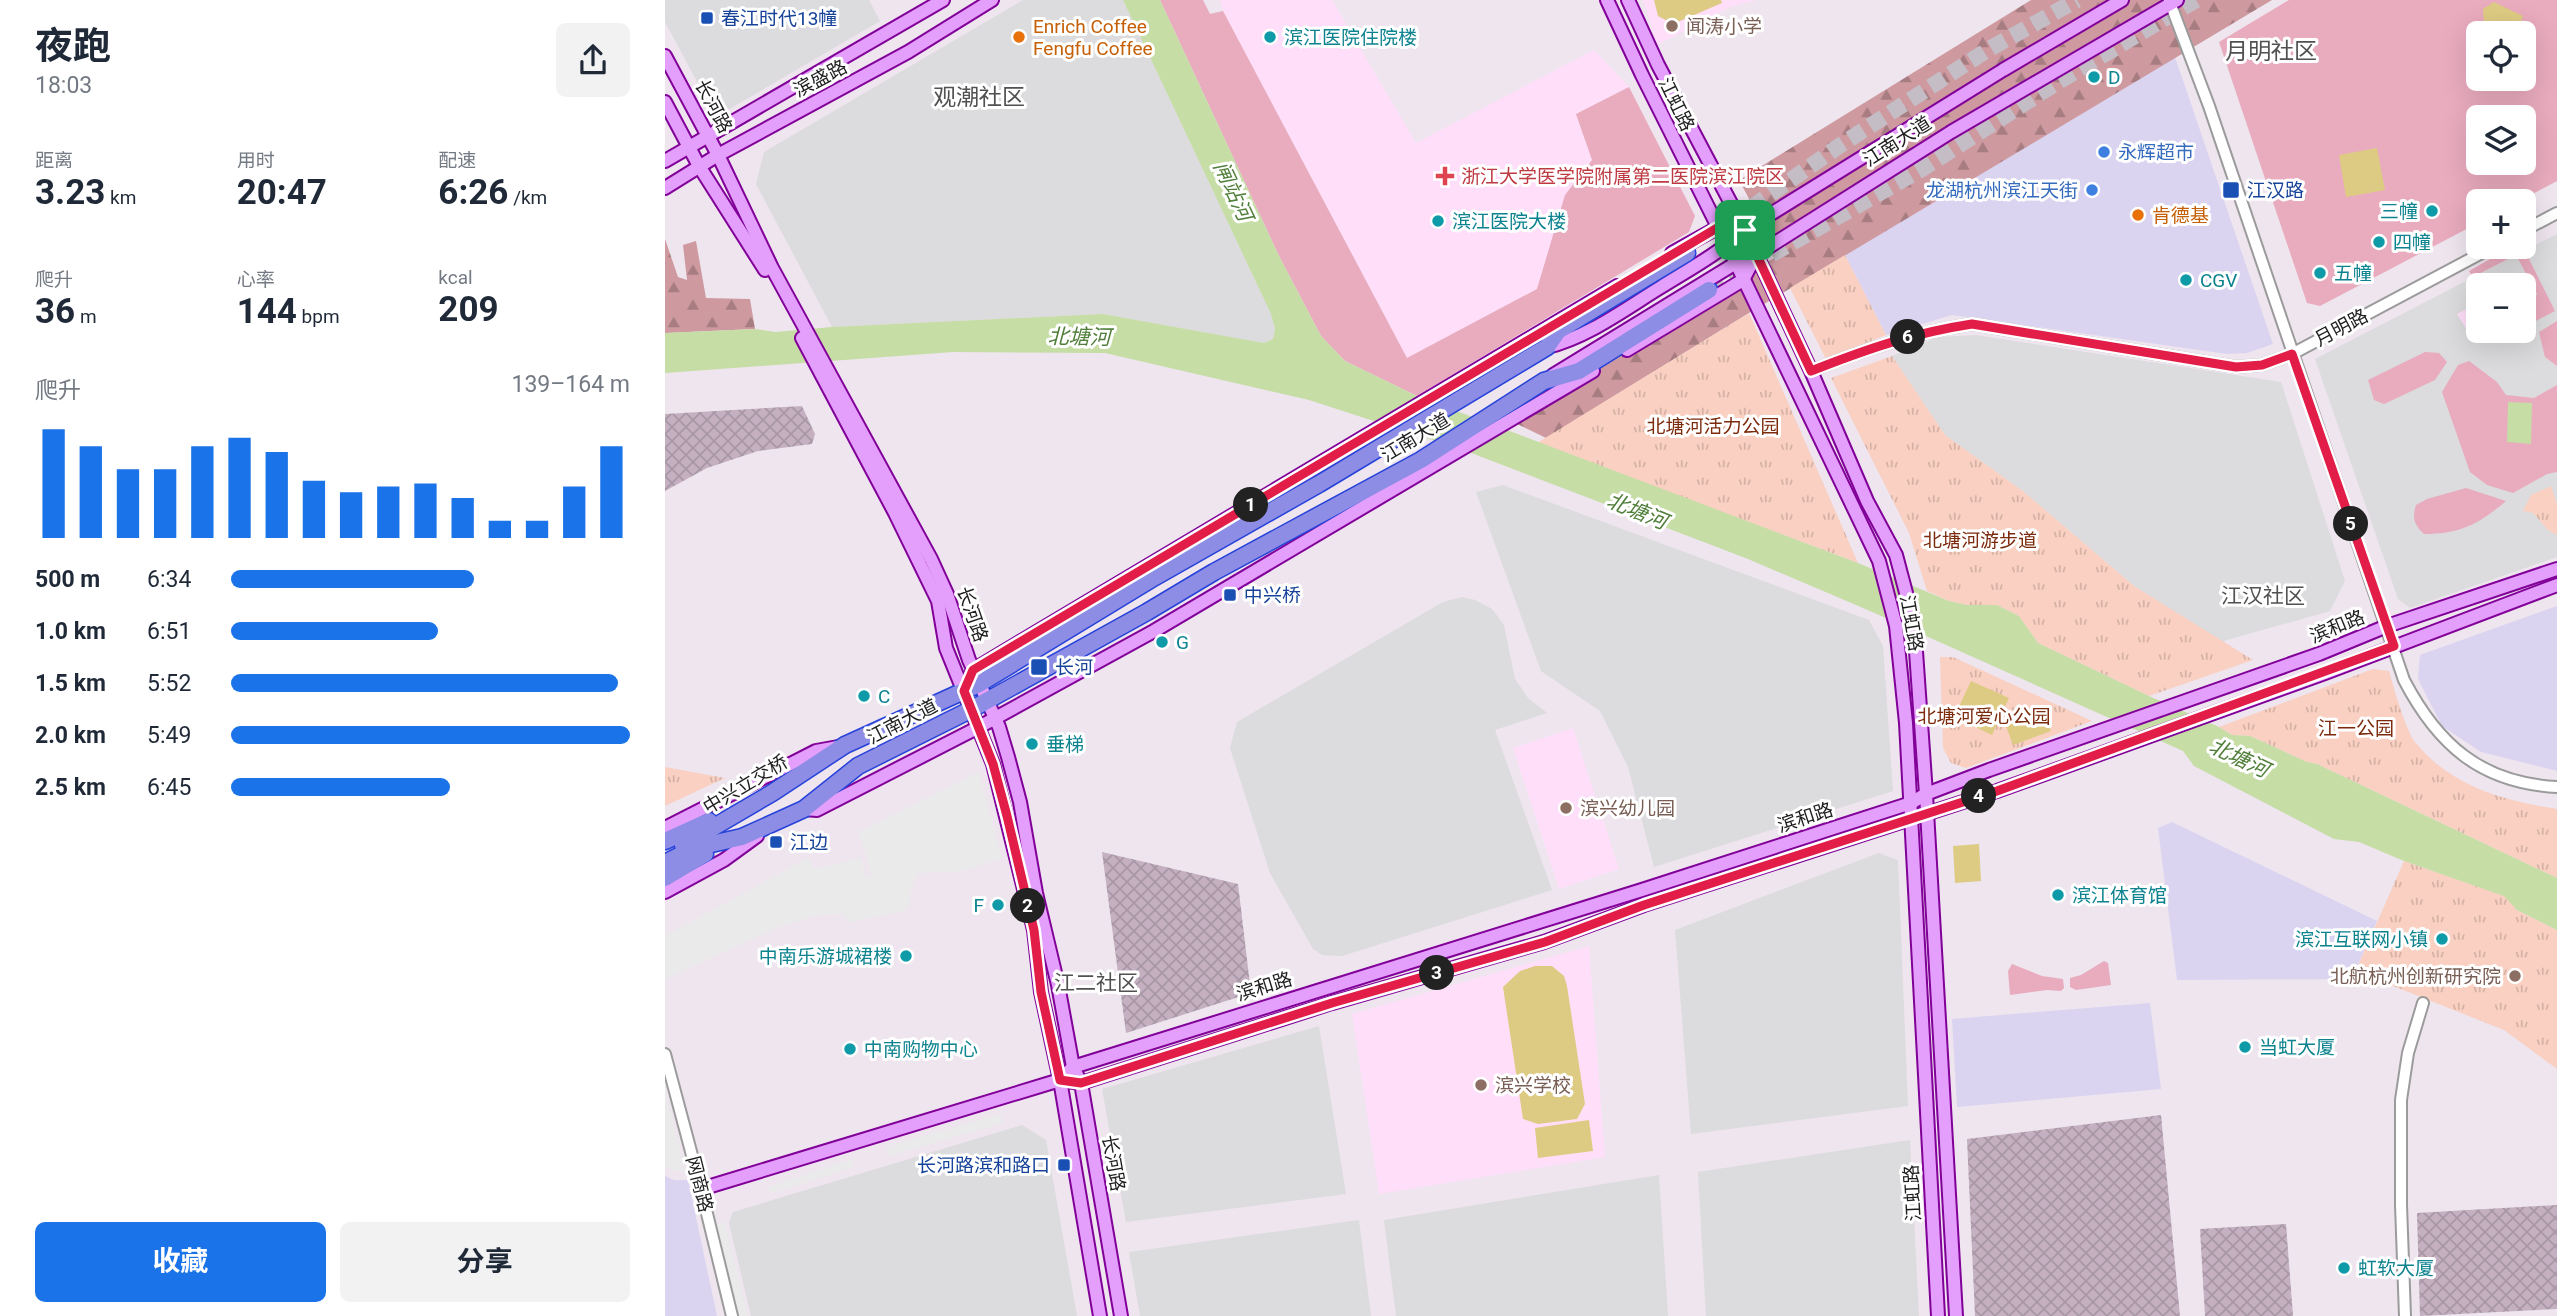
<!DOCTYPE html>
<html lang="zh">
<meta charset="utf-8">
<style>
:root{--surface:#fff;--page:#f2f2f3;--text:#1f2937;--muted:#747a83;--accent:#1a73e8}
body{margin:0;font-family:Roboto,"Noto Sans SC",sans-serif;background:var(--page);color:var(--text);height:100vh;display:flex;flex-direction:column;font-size:26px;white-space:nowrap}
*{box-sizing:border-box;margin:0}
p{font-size:23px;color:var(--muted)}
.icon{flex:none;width:38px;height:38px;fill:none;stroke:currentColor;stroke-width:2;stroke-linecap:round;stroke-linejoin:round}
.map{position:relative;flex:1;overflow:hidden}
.sheet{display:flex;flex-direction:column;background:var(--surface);width:665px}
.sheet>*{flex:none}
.buttons{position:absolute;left:1801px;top:21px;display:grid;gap:14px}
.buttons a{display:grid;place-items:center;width:70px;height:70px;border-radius:10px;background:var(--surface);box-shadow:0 7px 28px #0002;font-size:35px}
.pin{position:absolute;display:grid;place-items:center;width:60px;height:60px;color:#fff;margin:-30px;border-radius:14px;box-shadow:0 4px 10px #0006}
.km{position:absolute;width:35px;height:35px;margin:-18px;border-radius:50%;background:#222;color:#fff;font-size:19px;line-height:35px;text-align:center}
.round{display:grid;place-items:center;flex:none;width:74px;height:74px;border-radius:10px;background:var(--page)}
.overview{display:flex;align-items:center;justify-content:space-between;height:119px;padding:0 35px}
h1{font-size:38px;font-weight:700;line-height:52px}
.figures{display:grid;grid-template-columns:repeat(3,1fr);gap:10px;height:119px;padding:7px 35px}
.figures div{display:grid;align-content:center}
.figures b{font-size:35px;font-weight:700}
.figures small{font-size:19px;font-weight:400}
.figures p{font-size:19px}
.chart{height:196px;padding:14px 35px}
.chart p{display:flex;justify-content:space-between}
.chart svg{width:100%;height:126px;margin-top:7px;stroke:var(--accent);stroke-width:6}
.action{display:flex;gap:14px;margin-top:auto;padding:14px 35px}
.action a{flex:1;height:80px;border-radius:10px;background:var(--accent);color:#fff;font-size:28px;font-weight:700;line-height:80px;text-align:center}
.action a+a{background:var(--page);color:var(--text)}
ul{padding:0 35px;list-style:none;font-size:23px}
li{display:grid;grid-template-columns:112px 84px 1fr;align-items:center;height:52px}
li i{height:18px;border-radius:9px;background:var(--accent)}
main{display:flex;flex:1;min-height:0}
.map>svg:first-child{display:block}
.residential{fill:#dcdbdd;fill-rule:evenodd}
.commercial{fill:#dad4f0}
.education{fill:#ffdef9}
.construction{fill:url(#construction-cross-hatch)}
.grass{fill:#e9abbe;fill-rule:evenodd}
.forest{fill:url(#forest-firs)}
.park{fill:url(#park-tufts)}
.pitch{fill:#decb83}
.parking{fill:#eaeaea}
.water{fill:#c6dda5}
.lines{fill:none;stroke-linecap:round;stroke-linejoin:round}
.highway-tunnel{stroke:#c4bdc5;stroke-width:16;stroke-dasharray:16 8;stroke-linecap:butt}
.minor-casing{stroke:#9b9b9b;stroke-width:14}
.major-casing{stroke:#810198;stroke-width:16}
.highway-casing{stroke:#2642d9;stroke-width:19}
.minor{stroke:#fff;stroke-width:10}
.major{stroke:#e49efb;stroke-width:12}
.highway{stroke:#8d8de6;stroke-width:16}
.route-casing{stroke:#fff;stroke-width:14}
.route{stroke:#e11d48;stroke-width:9}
.transit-dot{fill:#1a4fb4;stroke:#fff;stroke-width:2.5}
.education-dot{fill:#8d6e63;stroke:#fff;stroke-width:2.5}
.food-dot{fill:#e8710a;stroke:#fff;stroke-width:2.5}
.culture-dot{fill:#0f9aa8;stroke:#fff;stroke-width:2.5}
.shop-dot{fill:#3f7fe0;stroke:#fff;stroke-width:2.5}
.health-dot{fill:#e0444e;stroke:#fff;stroke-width:2.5}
.labels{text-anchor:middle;stroke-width:6;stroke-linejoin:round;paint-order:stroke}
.transit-label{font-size:19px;fill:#164399;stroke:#fff;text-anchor:start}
.food-label{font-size:19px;fill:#c56008;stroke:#fff;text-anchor:start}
.education-label{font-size:19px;fill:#785e54;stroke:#fff;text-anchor:start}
.culture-label{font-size:19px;fill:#0d838f;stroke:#fff;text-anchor:start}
.street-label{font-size:19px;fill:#1e1e1e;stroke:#fff}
.shop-label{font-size:19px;fill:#366cbe;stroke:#fff;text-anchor:start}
.health-label{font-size:19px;fill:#be3a42;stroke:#fff;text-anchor:start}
.park-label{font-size:19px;fill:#7c2a0c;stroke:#fff}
.water-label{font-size:21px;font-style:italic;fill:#507f3a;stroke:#fff}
.neighbourhood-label{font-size:21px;fill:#515151;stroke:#fff}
.quarter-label{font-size:23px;fill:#515151;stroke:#fff}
</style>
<main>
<section class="sheet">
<div class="overview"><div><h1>夜跑</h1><p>18:03</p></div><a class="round"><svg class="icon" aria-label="share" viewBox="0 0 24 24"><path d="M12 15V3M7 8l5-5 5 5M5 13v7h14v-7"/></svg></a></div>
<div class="figures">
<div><p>距离</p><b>3.23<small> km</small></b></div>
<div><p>用时</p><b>20:47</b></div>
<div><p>配速</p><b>6:26<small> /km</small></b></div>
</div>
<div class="figures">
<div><p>爬升</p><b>36<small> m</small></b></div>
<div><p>心率</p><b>144<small> bpm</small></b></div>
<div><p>kcal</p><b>209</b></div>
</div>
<div class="chart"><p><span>爬升</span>139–164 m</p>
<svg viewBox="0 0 160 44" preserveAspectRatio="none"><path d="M5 44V6M15 44V12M25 44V20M35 44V20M45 44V12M55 44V9M65 44V14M75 44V24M85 44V28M95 44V26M105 44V25M115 44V30M125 44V38M135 44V38M145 44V26M155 44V12"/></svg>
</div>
<ul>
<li><b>500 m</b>6:34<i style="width:61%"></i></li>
<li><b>1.0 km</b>6:51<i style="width:52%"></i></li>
<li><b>1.5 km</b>5:52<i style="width:97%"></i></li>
<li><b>2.0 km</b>5:49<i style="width:100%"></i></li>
<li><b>2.5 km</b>6:45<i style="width:55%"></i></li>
</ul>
<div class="action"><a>收藏</a><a>分享</a></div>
</section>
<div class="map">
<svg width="1892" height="1316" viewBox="0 0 1892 1316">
<defs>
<pattern id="construction-cross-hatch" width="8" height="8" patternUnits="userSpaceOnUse" patternTransform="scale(1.75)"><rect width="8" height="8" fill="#c4b0c0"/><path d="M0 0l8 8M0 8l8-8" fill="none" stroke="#a897a5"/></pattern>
<pattern id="forest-firs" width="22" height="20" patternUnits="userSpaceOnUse" patternTransform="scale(1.75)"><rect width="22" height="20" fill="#ce9aa0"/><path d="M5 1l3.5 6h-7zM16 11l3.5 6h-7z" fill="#a77d82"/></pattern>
<pattern id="park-tufts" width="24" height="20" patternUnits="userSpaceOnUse" patternTransform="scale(1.75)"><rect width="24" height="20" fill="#f9d0c2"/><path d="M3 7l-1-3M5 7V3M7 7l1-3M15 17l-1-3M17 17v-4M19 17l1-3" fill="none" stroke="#d5b2a6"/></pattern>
</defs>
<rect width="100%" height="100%" fill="#eee5ef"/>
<g class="residential">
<polygon points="0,0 204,0 215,21 51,117 0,22"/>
<polygon points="358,0 458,0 606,314 610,329 608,339 599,343 438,314 167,327 91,184 99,152"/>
<path d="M1892 234V557L1745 608 1733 599 1650 359ZM1813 285H1858V331H1813Z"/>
<polygon points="1311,335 1616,382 1680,581 1665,611 1555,642 1469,586 1359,492 1280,435 1227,356 1273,337"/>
<polygon points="838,485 1204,620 1218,646 1228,791 989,867 963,767 935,711 876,671 811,492"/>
<polygon points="797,597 810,600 827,609 839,625 850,679 863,698 882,713 830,730 887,890 677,956 657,955 648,949 605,873 565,748 572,722 778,602"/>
<polygon points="1214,853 1233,860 1243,1106 1026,1134 1010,930"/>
<polygon points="654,1026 681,1194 461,1222 437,1089"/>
<polygon points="357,1125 381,1140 412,1316 86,1316 64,1223 68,1212"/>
<polygon points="1245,1140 1254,1316 1041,1316 1033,1172"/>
<polygon points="994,1175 1003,1316 731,1316 719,1220"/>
<polygon points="694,1220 706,1316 475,1316 464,1252"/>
</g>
<g class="commercial">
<polygon points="1510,57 1608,344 1582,353 1562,354 1287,315 1221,335 1180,255"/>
<polygon points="1892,606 1892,771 1816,752 1777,726 1753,679 1755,655"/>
<polygon points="1507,822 1712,921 1687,979 1512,980 1493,828"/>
<polygon points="1485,1003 1496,1089 1292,1107 1287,1019"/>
<polygon points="0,1176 9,1180 23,1180 52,1316 0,1316"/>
</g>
<g class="education">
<polygon points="555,0 667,0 751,143 929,50 964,87 911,114 927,160 900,195 872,289 742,358 558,11"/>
<polygon points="978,0 1092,0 1065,7 992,45"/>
<polygon points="1813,303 1814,331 1805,335 1792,314"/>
<polygon points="908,728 954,869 894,889 848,748"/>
<polygon points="924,946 940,1157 714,1194 687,1014"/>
</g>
<g class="construction">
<polygon points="137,406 150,434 147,444 93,451 42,468 0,491 0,414"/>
<polygon points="437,852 573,884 586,993 461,1033"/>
<polygon points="1496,1115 1515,1316 1310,1316 1302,1139"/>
<polygon points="1892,1205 1892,1309 1755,1316 1752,1213"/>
<polygon points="1621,1224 1628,1316 1540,1316 1535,1229"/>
</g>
<g class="grass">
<polygon points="495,0 538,0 545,14 558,11 742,358 872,289 900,195 927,160 911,114 964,87 1030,216 1024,232 752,396 680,361 656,336 613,254"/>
<path d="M1624 0H1892V181L1854 201H1813V223L1655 306 1642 303 1554 42ZM1813 33H1858V79H1813ZM1813 117H1858V163H1813Z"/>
<polygon points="1846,247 1858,247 1890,311 1859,327 1859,317 1872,294 1851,255 1808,277 1804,271"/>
<polygon points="1892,321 1892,366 1880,357 1874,332"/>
<polygon points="1760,352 1774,353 1782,362 1770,380 1719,404 1709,400 1703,380"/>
<polygon points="1804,361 1832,382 1841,395 1869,398 1892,385 1892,472 1882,474 1848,493 1822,485 1805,472 1777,392 1793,365"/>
<path d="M1801 488 1841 501C1814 524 1795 534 1759 534 1749 525 1747 518 1751 505L1762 499Z"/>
<polygon points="1439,961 1443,963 1446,985 1411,990 1405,987 1405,978 1416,975"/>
<polygon points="1347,964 1377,976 1398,979 1399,988 1396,991 1382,990 1345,995 1343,971"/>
</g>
<g class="forest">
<polygon points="1366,0 1607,0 1084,313 881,438 844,420 1114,255 1074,180"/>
<polygon points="0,239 13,277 22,280 18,245 31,241 41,298 85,299 90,329 0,333"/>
</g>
<g class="park">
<polygon points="1180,255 1221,335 1161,359 1125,288"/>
<polygon points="1084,313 1193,563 872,443"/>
<polygon points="1227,356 1280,435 1359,492 1469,586 1588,660 1484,696 1373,643 1354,616 1332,605 1302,605 1284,601 1262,591 1244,533 1166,378"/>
<polygon points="1886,486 1892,504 1892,535 1883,530 1868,513 1858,511 1866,495"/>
<polygon points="1275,657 1288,657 1427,721 1301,768 1286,763 1278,748"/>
<path d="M1708 669 1724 671C1729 688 1740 729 1750 742 1787 787 1837 800 1892 809V878L1652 764 1642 762 1585 736 1567 735 1554 727Z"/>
<polygon points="0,767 60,778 0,806"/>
<polygon points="1739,861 1840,896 1852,910 1892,930 1892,1069 1839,1030 1728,986 1687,979"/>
</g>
<g class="pitch">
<polygon points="989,0 1056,0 1057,3 1008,24 993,16"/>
<polygon points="1829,2 1858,16 1852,33 1838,33 1819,24 1818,9"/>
<polygon points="1712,148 1720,190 1681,197 1674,155"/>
<polygon points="1306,681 1344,698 1327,735 1289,717"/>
<polygon points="1379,712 1386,731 1348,745 1341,726"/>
<polygon points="1314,844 1316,881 1290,883 1288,846"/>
<polygon points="870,966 887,966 899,976 902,986 920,1104 912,1119 873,1124 858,1119 838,987 855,971"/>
<polygon points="924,1120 928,1151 873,1158 870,1128"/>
</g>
<g class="parking">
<polygon points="314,772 336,858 298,871 253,873 246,891 243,910 182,923 180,914 152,915 109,929 0,979 0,936 143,858 149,869 196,858 200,877 207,876 194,832"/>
<polygon points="0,1088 20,1172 6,1170 0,1165"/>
<polygon points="335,1114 338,1123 224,1156 221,1147"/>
<polygon points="187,1159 189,1167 105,1194 103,1187"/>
<polygon points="60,1222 83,1316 74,1316 52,1224"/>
</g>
<g class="water">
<polygon points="458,0 495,0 613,254 656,336 680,361 752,396 1193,563 1284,601 1302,605 1332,605 1354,616 1373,643 1484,696 1554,727 1567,735 1585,736 1642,762 1652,764 1892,878 1892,930 1852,910 1839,896 1739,861 1694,842 1669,839 1529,766 1518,751 1205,611 1083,559 801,451 644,400 440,353 288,352 0,373 0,333 90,329 110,332 167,327 438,314 599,343 608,339 610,329 606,314"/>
<polygon points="1843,402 1867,403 1866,444 1842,442"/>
</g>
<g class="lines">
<g class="highway-tunnel">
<polyline points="1047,235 1177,144 1324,49 1412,0"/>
<polyline points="1044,290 1257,169 1393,82 1531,0"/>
</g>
<g class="minor-casing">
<g id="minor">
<path d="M1504 0 1544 106 1739 680C1773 745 1816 783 1892 787"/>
<polyline points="1858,231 1892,213"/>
<path d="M1146 371C1201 349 1249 333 1307 324L1571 367 1597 365 1627 354 1828 247"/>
<polyline points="0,1054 36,1189 67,1316"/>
<polyline points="1740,1316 1736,1205 1736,1100 1743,1053 1758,1003"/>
</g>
</g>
<g class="major-casing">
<g id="major">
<polyline points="942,0 977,75 1071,263 1214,561 1231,626 1241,723 1273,1316"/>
<polyline points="963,0 993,65 1080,230 1146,371 1202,501 1231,555 1249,623 1261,794 1291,1316"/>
<polyline points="0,56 53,155 107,268 266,559 282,594 304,660 334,727 343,757 355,802 371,893 393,985 408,1067 416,1083 456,1316"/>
<polyline points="0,102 34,166 100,270"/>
<polyline points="0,161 278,0"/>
<polyline points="0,188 53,155 243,52 327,0"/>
<polyline points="1007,253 1052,228 1080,230"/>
<polyline points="137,338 230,513 273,601 281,648 328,764 369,930 376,992 395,1080 435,1316"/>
<path d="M882 347C923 337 960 309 996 287 1025 269 1054 253 1080 230L1338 70 1457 0"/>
<polyline points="962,350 1078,280 1091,255"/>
<polyline points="888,375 1071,263 1091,255 1286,132 1512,0"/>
<polyline points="306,675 308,670 952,286"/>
<polyline points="139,809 152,810 314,727 489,631 928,371"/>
<polyline points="0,828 151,751 173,747"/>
<polyline points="0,892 59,860 92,836"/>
<polyline points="395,1080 408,1067 977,890 1246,803 1261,794 1324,770 1654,654 1722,626 1892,569"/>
<polyline points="36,1189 395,1080 416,1083 667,1003 879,942 979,905 1332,791 1660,673 1892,585"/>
</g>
</g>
<g class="highway-casing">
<g id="highway">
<polyline points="0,841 44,821"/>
<polyline points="18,845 107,793 180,745 314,684 490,577 654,484 882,347 893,331 1022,253"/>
<polyline points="0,863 29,848 77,837 139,809 193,766 307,709 482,612 549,572 756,460 879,381 914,371 1044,290"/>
<polyline points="0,878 40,854"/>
</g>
</g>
<use href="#minor" class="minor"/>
<use href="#major" class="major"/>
<use href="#highway" class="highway"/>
</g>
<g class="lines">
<g class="route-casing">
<path id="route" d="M1052 228 1080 230 1146 371C1202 349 1248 333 1307 324L1571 367 1597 365 1627 354 1729 646 1332 791 979 905 880 942 667 1003 416 1083 395 1080 376 992 369 930 342 816 328 764 299 691 308 670Z"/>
</g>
<use href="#route" class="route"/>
</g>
<g class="transit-dot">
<rect x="35" y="11" width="14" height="14" rx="3.5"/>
<rect x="1557" y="181" width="18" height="18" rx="3.5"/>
<rect x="558" y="588" width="14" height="14" rx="3.5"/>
<rect x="365" y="658" width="18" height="18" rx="3.5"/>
<rect x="104" y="835" width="14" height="14" rx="3.5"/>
<rect x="392" y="1158" width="14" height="14" rx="3.5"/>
</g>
<g class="education-dot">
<circle cx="1007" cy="26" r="7"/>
<circle cx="901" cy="808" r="7"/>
<circle cx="1850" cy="976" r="7"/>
<circle cx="816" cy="1085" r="7"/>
</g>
<g class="food-dot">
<circle cx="354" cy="37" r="7"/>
<circle cx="1473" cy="215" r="7"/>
</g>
<g class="culture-dot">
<circle cx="605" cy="37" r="7"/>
<circle cx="1429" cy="77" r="7"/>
<circle cx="1767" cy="211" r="7"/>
<circle cx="773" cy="221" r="7"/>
<circle cx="1714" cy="242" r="7"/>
<circle cx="1655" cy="273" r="7"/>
<circle cx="1521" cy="280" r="7"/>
<circle cx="497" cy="642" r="7"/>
<circle cx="199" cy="696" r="7"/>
<circle cx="367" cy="744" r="7"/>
<circle cx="1393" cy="895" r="7"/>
<circle cx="333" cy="905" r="7"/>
<circle cx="1777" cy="939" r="7"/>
<circle cx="241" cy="956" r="7"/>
<circle cx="1580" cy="1047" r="7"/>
<circle cx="185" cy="1049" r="7"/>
<circle cx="1679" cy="1268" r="7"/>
</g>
<g class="shop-dot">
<circle cx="1439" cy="152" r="7"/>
<circle cx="1427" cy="190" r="7"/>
</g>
<path class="health-dot" d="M776.5 165.5h7v7h7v7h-7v7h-7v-7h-7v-7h7z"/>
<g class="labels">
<g class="transit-label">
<text x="56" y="25">春江时代13幢</text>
<text x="1582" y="197">江汉路</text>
<text x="579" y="602">中兴桥</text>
<text x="390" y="674">长河</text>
<text x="125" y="849">江边</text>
<text x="385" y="1172" text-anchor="end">长河路滨和路口</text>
</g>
<g class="food-label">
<text x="368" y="33">Enrich Coffee<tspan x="368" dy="22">Fengfu Coffee</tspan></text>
<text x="1487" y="222">肯德基</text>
</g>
<g class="education-label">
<text x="1021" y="33">闻涛小学</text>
<text x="915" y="815">滨兴幼儿园</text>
<text x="1836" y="983" text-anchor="end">北航杭州创新研究院</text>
<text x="830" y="1092">滨兴学校</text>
</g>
<g class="culture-label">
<text x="619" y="44">滨江医院住院楼</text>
<text x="1443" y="84">D</text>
<text x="1753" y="218" text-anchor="end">三幢</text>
<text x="787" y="228">滨江医院大楼</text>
<text x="1728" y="249">四幢</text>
<text x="1669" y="280">五幢</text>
<text x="1535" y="287">CGV</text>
<text x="511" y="649">G</text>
<text x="213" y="703">C</text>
<text x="381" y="751">垂梯</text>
<text x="1407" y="902">滨江体育馆</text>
<text x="319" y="912" text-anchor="end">F</text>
<text x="1763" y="946" text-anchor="end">滨江互联网小镇</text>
<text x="227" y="963" text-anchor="end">中南乐游城裙楼</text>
<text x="1594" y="1054">当虹大厦</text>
<text x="199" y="1056">中南购物中心</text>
<text x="1693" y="1275">虹软大厦</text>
</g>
<g class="street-label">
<text transform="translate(155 78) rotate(-28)" y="7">滨盛路</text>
<text transform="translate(1012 104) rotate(64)" y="7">江虹路</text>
<text transform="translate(49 106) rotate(62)" y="7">长河路</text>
<text transform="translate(1232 141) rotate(-32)" y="7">江南大道</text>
<text transform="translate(1676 327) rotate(-28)" y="7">月明路</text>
<text transform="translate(750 437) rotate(-31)" y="7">江南大道</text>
<text transform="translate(308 614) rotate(71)" y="7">长河路</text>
<text transform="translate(1247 623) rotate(80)" y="7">江虹路</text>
<text transform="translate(1672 626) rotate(-22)" y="7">滨和路</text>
<text transform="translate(237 721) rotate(-27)" y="7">江南大道</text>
<text transform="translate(80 784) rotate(-31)" y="7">中兴立交桥</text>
<text transform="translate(1140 817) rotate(-18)" y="7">滨和路</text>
<text transform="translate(599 986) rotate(-17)" y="7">滨和路</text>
<text transform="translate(449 1163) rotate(80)" y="7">长河路</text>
<text transform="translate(35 1184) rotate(76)" y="7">网商路</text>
<text transform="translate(1247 1193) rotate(-93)" y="7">江虹路</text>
</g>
<g class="shop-label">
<text x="1453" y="159">永辉超市</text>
<text x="1413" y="197" text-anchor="end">龙湖杭州滨江天街</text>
</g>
<g class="health-label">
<text x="796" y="183">浙江大学医学院附属第二医院滨江院区</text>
</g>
<g class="park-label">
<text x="1048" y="433">北塘河活力公园</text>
<text x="1315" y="547">北塘河游步道</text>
<text x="1319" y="723">北塘河爱心公园</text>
<text x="1691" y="735">江一公园</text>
</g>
<g class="water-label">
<text transform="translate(568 191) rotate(65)" y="7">闸站河</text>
<text transform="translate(414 337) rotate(1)" y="7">北塘河</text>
<text transform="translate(972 511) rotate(22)" y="7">北塘河</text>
<text transform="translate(1574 758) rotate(25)" y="7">北塘河</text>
</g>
<g class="neighbourhood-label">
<text x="1598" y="603">江汉社区</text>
<text x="431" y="990">江二社区</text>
</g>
<g class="quarter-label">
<text x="1606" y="59">月明社区</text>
<text x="314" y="105">观潮社区</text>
</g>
</g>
</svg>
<div class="buttons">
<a><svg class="icon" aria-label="locate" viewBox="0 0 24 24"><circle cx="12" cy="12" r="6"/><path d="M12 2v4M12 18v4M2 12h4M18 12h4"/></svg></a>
<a><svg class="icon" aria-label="layers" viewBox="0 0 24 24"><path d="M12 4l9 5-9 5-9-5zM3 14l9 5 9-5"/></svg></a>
<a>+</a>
<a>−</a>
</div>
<div class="pin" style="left:1080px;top:230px;background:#1e9e55"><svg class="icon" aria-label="arrive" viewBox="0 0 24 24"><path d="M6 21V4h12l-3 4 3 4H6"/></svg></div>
<b class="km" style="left:586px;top:505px">1</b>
<b class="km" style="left:363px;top:906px">2</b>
<b class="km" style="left:772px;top:973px">3</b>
<b class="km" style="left:1314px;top:796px">4</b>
<b class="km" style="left:1686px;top:524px">5</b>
<b class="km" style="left:1243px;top:337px">6</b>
</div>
</main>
